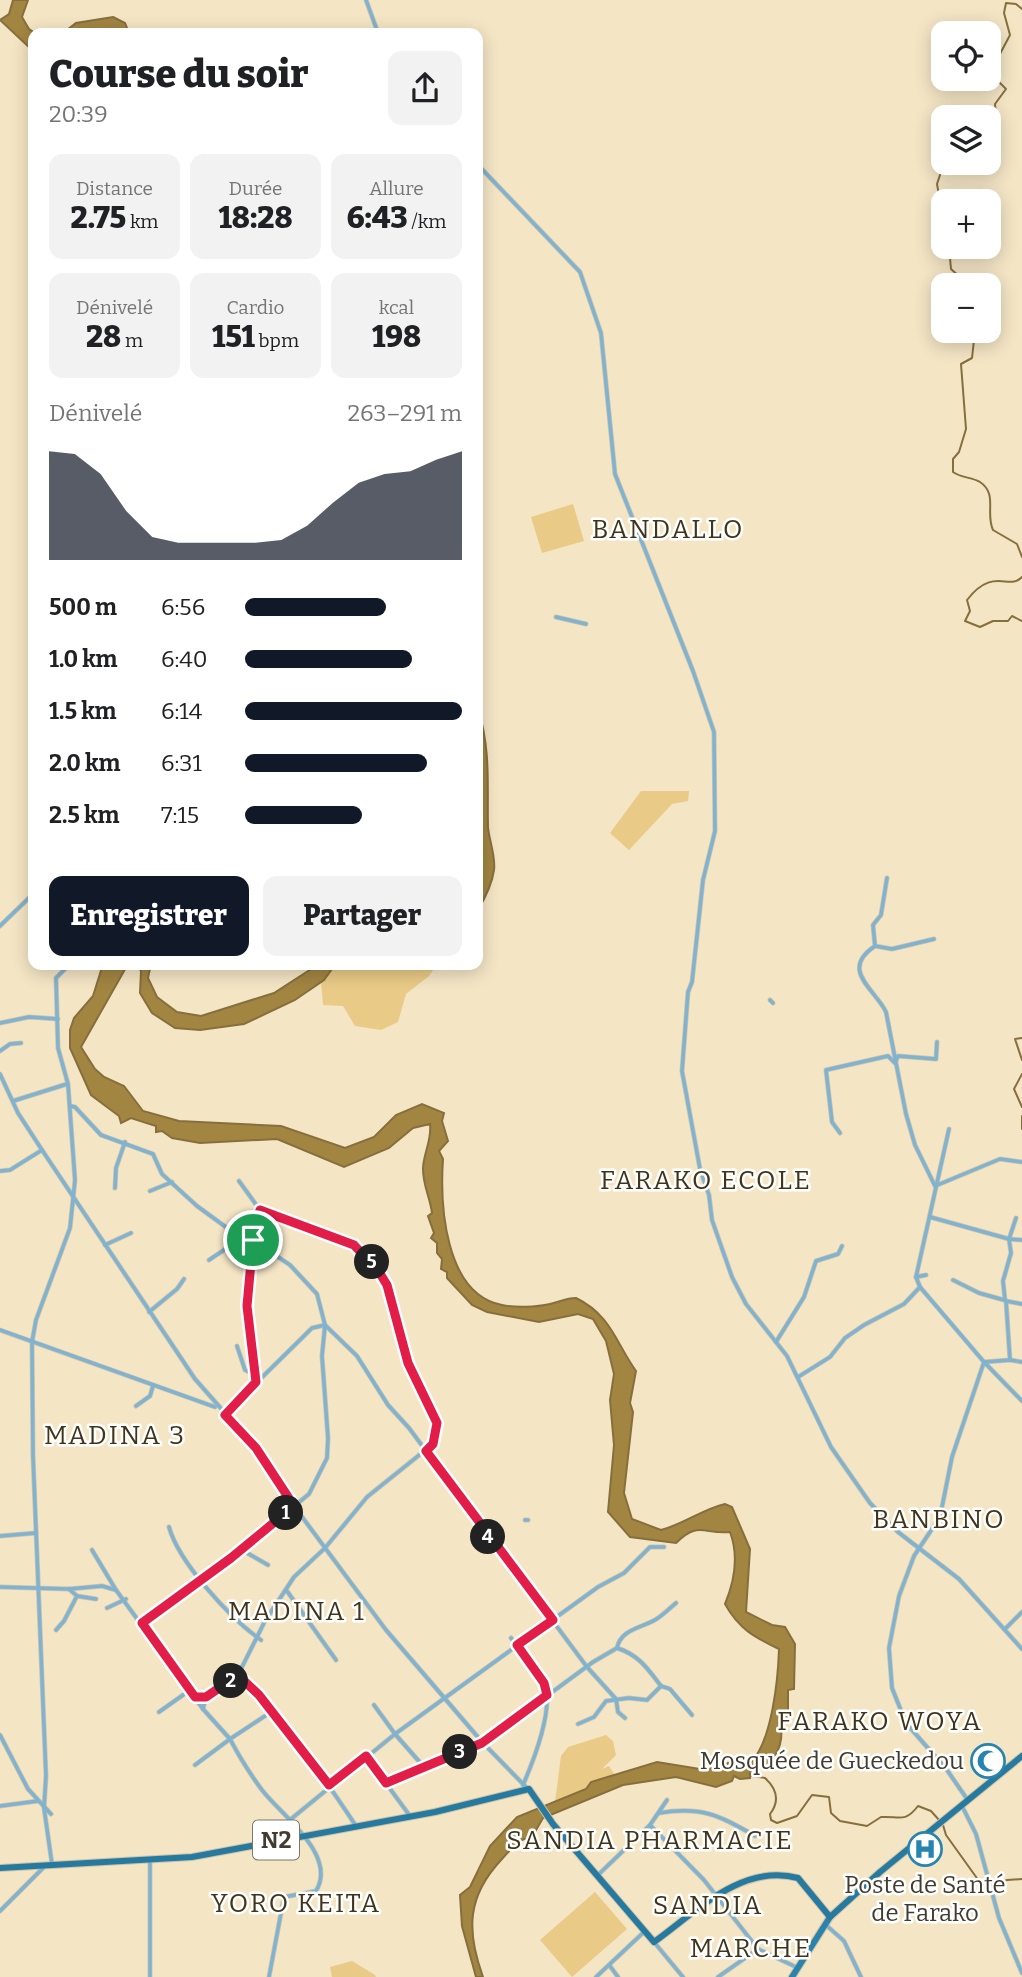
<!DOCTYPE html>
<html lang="fr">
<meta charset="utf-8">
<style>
:root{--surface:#fff;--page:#f2f2f2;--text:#202124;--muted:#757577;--accent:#111827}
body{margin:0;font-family:Bitter,serif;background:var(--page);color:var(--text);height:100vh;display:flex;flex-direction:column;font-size:26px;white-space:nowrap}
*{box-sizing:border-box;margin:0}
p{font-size:23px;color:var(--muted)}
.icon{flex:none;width:38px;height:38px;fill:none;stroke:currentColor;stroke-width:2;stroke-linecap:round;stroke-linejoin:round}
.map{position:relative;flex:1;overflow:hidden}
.drawer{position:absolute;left:28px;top:28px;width:455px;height:942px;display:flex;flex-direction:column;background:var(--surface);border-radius:14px;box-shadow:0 4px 18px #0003}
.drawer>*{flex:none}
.fabs{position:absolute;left:931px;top:21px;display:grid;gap:14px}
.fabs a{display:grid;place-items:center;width:70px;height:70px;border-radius:14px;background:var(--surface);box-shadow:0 4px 18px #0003;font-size:35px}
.pin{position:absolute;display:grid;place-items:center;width:60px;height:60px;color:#fff;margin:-30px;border:4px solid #fff;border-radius:50%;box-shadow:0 2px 7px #0007}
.km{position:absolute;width:35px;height:35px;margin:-18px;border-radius:50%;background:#222;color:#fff;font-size:19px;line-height:35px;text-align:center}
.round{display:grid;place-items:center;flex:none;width:74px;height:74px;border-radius:14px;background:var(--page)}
.overview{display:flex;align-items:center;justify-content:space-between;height:119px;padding:0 21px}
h1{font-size:38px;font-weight:800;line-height:52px}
.metrics{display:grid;grid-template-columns:repeat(3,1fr);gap:10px;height:119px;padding:7px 21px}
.metrics div{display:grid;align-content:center;border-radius:14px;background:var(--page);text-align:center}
.metrics b{font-size:30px;font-weight:800}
.metrics small{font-size:19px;font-weight:400}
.metrics p{font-size:19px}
.chart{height:196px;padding:14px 21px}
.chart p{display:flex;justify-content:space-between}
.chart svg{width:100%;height:126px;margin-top:7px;fill:var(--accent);opacity:.7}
.action{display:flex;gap:14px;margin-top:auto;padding:14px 21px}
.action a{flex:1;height:80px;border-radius:14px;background:var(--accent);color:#fff;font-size:28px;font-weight:800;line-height:80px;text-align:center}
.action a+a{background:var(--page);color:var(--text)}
ul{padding:0 21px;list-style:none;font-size:23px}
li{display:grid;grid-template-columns:112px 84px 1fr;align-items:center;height:52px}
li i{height:18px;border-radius:9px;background:var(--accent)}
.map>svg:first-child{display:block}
.green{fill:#e9ca87}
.water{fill:#a38542;stroke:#866f3d;stroke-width:2}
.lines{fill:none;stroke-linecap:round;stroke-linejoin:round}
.stream{stroke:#866f3d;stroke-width:2}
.river{stroke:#a38542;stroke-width:8}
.minor-casing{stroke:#d0c3a7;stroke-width:5}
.primary-casing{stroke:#d0c3a7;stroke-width:8}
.trunk-casing{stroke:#d0c3a7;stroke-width:8}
.minor{stroke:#7fb3d1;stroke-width:3.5}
.primary{stroke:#2983ad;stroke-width:6}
.trunk{stroke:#267aa0;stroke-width:6}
.route-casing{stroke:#fff;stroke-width:14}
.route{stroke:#e11d48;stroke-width:9}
.labels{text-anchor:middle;stroke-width:5;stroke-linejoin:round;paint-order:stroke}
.shield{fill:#fff;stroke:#7b766e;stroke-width:2}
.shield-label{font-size:23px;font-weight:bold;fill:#423c30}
.poi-label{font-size:24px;fill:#423c30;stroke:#fff;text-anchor:end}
.neighbourhood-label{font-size:26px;letter-spacing:2px;fill:#403419;stroke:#fff}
</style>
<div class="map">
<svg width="1022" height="1977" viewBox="0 0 1022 1977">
<rect width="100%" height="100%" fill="#f4e5c5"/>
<g class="green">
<polygon points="573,504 584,541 542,553 531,517"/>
<polygon points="641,791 689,791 688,801 672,804 629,850 610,833"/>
<polygon points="343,964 437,964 429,976 406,994 398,1022 381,1030 355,1026 343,1006 323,1005 321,982 332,969"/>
<polygon points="606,1735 613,1741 616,1755 602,1769 609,1766 615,1775 591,1782 586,1789 555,1802 561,1756 568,1747"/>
<polygon points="595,1892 627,1929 572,1977 540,1940"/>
<polygon points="352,1961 375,1975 376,1977 332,1977 330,1967"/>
</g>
<g class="water">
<polygon points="13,0 28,0 22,17 29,29 35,33 33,51 0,20 9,14"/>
<polygon points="113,17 125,23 129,33 63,33 76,23"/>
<path d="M478 708C491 752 487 783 488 827 489 840 496 857 494 870 492 885 485 898 478 910Z"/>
<path d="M103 964H128L81 1047 95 1069 104 1077 124 1086 143 1111 179 1121 281 1126 345 1148 374 1137 396 1115 422 1104 444 1113 442 1121 448 1141 439 1151 443 1159C440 1203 444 1294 502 1305 515 1308 537 1307 550 1304 559 1302 566 1298 576 1298 611 1315 616 1343 636 1371L630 1403 633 1412 624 1493 632 1519 661 1530C684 1524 703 1509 725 1504L732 1507 750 1549 746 1612 772 1625 785 1627 795 1644 794 1689 788 1690V1717L781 1724C784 1751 773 1763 750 1772V1778L740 1779 734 1776 732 1781 716 1787 676 1777 623 1785 543 1818 532 1837C529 1839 526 1838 522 1840 516 1842 507 1854 502 1859 467 1896 466 1930 483 1977H476L462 1926 460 1895 470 1887 490 1846 517 1817 586 1789 591 1782 657 1762 706 1770 728 1763 752 1761C772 1739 778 1680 779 1649 754 1637 739 1629 725 1604 735 1580 739 1556 730 1532 704 1535 699 1520 676 1543L630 1537 608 1512 614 1445 610 1400 614 1374 606 1341 593 1319 578 1314 539 1322 487 1312 472 1305 447 1278V1272L441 1269 442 1259 437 1253V1243L431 1238 434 1233 428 1216 432 1213C430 1197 423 1186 423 1169 423 1154 432 1141 430 1124L413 1128 389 1148 344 1167 277 1139 200 1143 172 1138 162 1131 156 1132V1126L131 1118 121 1123 119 1116 91 1095 70 1048V1030L74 1018 93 996Z"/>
<polygon points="137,964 151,964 148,978 157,997 177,1012 201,1016 274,993 319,964 343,964 332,969 324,980 295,1000 244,1024 200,1030 175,1028 152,1013 140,993 141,971"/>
</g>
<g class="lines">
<g class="stream">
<polyline points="989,133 997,125 995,104 1006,89 995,78 992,69 1010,35 1004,13 1006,3 1016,4 1022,9"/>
<polyline points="943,217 937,184 944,163"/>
<polyline points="949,247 951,269 962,279 976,280 978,285"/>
<path d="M975 331 972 358 961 364 966 429 959 452 953 459V472C961 478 972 477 980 482 998 494 985 513 993 530L1017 544 1022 557"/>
<path d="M1022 577C1009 591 993 566 967 600L970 611 965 621 980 627 993 621H1008L1012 616 1022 621"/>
<polyline points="1022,1038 1015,1039 1022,1060"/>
<polyline points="1022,1074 1014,1089 1022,1107"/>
<polyline points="1022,1116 1022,1129"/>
<path d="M751 1776 765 1778C777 1789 780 1801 770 1814L771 1820 777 1823 797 1816 812 1795 829 1797 831 1813 840 1821 867 1826 881 1817C900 1816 905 1823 918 1806L931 1811 939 1820"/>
<polyline points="943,1825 946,1835 984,1888 1007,1880 1022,1879"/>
</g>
<polyline class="river" points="483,1871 509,1842"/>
<g class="minor-casing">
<g id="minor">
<polyline points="366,0 378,33"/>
<polyline points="478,165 580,272 601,333 615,474 693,671 714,732 715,831 703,880 692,982 688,992 682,1071 700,1169 709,1195 712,1220 732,1277 746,1304 787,1356 831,1447 870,1503 898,1532 959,1579 1022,1649"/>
<polyline points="556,617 586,624"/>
<polyline points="0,926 33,894"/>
<path d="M934 939 892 949 875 946C839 970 875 989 886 1012L906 1114 915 1145 935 1186 1000 1159 1022 1162"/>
<polyline points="875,946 873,925 881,915 887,878"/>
<polyline points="770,1000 773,1003"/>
<polyline points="0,1023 29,1017 58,1019"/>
<polyline points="0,1051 10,1044 21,1043"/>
<polyline points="0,1074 18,1113 42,1150 195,1379 256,1448 294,1506 386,1630 483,1743 527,1788"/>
<polyline points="13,1101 67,1084"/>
<polyline points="70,1106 75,1107 101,1135 153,1154 162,1174 197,1206 234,1233 253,1240 290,1265 317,1294 325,1325 322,1356 328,1438 327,1458 309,1494 231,1558 142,1623"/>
<polyline points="949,1129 916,1277 920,1287 984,1362 1010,1360 1006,1301 1022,1304"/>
<polyline points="840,1133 832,1122 826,1070 888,1056 895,1063 898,1056 936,1059 937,1042"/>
<polyline points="0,1171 10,1170 42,1150"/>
<polyline points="239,1181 260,1210"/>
<polyline points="115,1188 116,1168 125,1142"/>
<polyline points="150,1191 172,1182"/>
<polyline points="930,1217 1009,1239 1022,1240"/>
<polyline points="105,1245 131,1233"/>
<polyline points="209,1260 242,1238"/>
<polyline points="916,1277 926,1275"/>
<polyline points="953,1280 979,1293 1004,1300"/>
<polyline points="1005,1300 1003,1281 1011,1253 1009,1239 1016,1218"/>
<polyline points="149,1312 177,1289 184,1279"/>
<polyline points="0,1330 215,1407"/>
<polyline points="776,1342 804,1297 816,1261 838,1254 842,1246"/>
<polyline points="237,1346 245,1370 256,1375"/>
<polyline points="1010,1360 1022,1362"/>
<polyline points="798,1377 830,1357 845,1338 864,1325 904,1304 920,1287"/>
<path d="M256 1382 247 1306 253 1240 260 1210 354 1245 369 1258 387 1285 408 1363 434 1414 437 1424 433 1444 367 1497 325 1548 294 1577 265 1621 238 1675C283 1719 321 1773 356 1826"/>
<polyline points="136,1406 150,1396 153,1386"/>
<polyline points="225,1414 312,1328 325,1325 357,1356 388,1405 409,1428 587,1667 616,1699 618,1712 625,1718"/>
<polyline points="525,1520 528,1520"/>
<path d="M169 1527C179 1563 231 1619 261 1640"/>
<polyline points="0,1536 36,1533"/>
<polyline points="92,1550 116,1590 203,1709"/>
<polyline points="242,1550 268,1565"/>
<polyline points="0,1587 69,1589 102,1586 116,1590"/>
<polyline points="287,1591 336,1660"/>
<polyline points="77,1596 96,1599"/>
<polyline points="107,1608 126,1599"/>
<polyline points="1006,1628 1022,1612"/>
<polyline points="56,1630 64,1621 77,1596 69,1589"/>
<path d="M511 1638C522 1652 537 1668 544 1683 555 1707 533 1762 523 1785"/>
<path d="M617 1648C639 1655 648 1669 661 1686"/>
<polyline points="374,1705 395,1734 424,1767"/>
<polyline points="159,1712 190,1690"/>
<polyline points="578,1724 594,1717 606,1701 629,1698 647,1700 661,1686 670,1689 692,1715"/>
<polyline points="0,1735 28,1789 51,1814"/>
<polyline points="366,1756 410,1816"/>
<polyline points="195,1765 230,1739 203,1709 206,1697 238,1675"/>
<path d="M386 1783 483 1743 593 1662 617 1648C621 1628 644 1628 658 1618 664 1614 670 1608 676 1603"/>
<polyline points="967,1799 947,1770 906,1723 892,1688 889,1648 899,1596 914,1556 940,1517 952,1457 984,1362 1022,1401"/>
<polyline points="0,1806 38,1801"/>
<polyline points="962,1806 976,1834 999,1918 1022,1973"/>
<path d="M659 1813C700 1806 720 1815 755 1836"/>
<polyline points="291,1819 395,1734 598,1587 624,1573 650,1547 664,1547"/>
<polyline points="650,1825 704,1880 758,1949 796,1967"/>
<polyline points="150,1861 150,1977"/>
<polyline points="52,1864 44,1808 46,1776 33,1456 32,1342 36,1320 70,1228 75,1180 68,1084 58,1048 56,978 70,964"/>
<polyline points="599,1874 650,1825 667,1800"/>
<polyline points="0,1911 44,1867"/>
<polyline points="826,1925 844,1941 861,1977"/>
<polyline points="654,1942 683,1977"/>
<polyline points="610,1966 618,1977"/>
<path d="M269 1977 284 1897 316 1891C338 1855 281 1815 262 1790 250 1774 239 1756 230 1739L271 1712"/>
<polyline points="596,1977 645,1931"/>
<polyline points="718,1977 758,1949"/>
</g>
</g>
<g class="primary-casing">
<polyline id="primary" points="792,1977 830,1917"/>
</g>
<g class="trunk-casing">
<path id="trunk" d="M0 1868 192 1857 435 1812 529 1789 553 1824 654 1942C696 1912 742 1863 798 1878L830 1917 880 1872 1022 1756"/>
</g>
<use href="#minor" class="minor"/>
<use href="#primary" class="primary"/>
<use href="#trunk" class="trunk"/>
</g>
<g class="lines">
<g class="route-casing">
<polygon id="route" points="260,1210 354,1245 379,1272 387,1285 408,1363 437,1423 433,1444 426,1451 553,1620 517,1645 544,1683 547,1695 482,1743 386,1783 366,1756 329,1785 259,1695 238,1675 206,1697 195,1697 142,1623 231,1558 294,1506 256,1448 225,1415 256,1382 247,1306 253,1240"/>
</g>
<use href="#route" class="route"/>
</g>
<defs>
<g id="mosque-ring" transform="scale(1.75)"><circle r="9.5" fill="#fff" stroke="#2584b0" stroke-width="1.5"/><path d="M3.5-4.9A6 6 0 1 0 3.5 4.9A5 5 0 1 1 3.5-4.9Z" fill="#2584b0"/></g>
<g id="hospital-ring" transform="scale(1.75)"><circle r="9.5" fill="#fff" stroke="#2584b0" stroke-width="1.5"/><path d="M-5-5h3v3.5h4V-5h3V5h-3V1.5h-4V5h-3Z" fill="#2584b0"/></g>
</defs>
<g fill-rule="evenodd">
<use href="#mosque-ring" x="988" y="1761"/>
<use href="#hospital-ring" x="925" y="1849"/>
</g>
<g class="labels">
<rect class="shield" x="253" y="1820.5" width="46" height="39" rx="5"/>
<g class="shield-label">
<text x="276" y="1848">N2</text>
</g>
<g class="poi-label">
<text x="964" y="1769">Mosquée de Gueckedou</text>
<text x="925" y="1893" text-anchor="middle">Poste de Santé<tspan x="925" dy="28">de Farako</tspan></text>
</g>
<g class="neighbourhood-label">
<text x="668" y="538">BANDALLO</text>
<text x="706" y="1189">FARAKO ECOLE</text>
<text x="115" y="1444">MADINA 3</text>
<text x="939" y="1528">BANBINO</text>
<text x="297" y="1620">MADINA 1</text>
<text x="880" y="1730">FARAKO WOYA</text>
<text x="650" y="1849">SANDIA PHARMACIE</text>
<text x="296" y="1912">YORO KEITA</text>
<text x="708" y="1914">SANDIA</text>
<text x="751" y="1957">MARCHE</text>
</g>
</g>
</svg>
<div class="fabs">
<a><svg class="icon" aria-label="locate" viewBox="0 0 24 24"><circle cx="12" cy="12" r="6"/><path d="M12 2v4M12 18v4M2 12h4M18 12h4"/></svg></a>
<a><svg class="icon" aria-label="layers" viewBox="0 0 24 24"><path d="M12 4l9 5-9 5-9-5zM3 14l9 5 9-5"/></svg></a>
<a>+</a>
<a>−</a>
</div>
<div class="pin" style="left:253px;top:1240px;background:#1e9e55"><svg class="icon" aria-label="arrive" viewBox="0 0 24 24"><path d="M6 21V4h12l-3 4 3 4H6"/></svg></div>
<b class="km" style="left:286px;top:1513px">1</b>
<b class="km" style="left:231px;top:1681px">2</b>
<b class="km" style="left:460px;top:1752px">3</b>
<b class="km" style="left:488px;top:1537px">4</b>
<b class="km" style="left:372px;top:1262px">5</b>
<section class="drawer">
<div class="overview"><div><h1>Course du soir</h1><p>20:39</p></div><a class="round"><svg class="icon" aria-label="share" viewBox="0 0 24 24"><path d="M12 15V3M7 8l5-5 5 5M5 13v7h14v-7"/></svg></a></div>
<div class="metrics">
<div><p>Distance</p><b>2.75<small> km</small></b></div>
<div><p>Durée</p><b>18:28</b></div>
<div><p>Allure</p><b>6:43<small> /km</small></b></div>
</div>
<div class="metrics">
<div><p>Dénivelé</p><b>28<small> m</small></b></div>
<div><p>Cardio</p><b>151<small> bpm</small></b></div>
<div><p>kcal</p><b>198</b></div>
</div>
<div class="chart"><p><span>Dénivelé</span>263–291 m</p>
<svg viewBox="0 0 160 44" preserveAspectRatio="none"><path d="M0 44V6L10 7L20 14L30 27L40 36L50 38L60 38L70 38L80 38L90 37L100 32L110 24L120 17L130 14L140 13L150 9L160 6V44z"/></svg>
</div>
<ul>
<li><b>500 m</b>6:56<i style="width:65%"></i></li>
<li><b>1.0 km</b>6:40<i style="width:77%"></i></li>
<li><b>1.5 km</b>6:14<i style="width:100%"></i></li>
<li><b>2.0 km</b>6:31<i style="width:84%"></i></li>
<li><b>2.5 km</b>7:15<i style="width:54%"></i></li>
</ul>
<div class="action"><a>Enregistrer</a><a>Partager</a></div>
</section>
</div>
